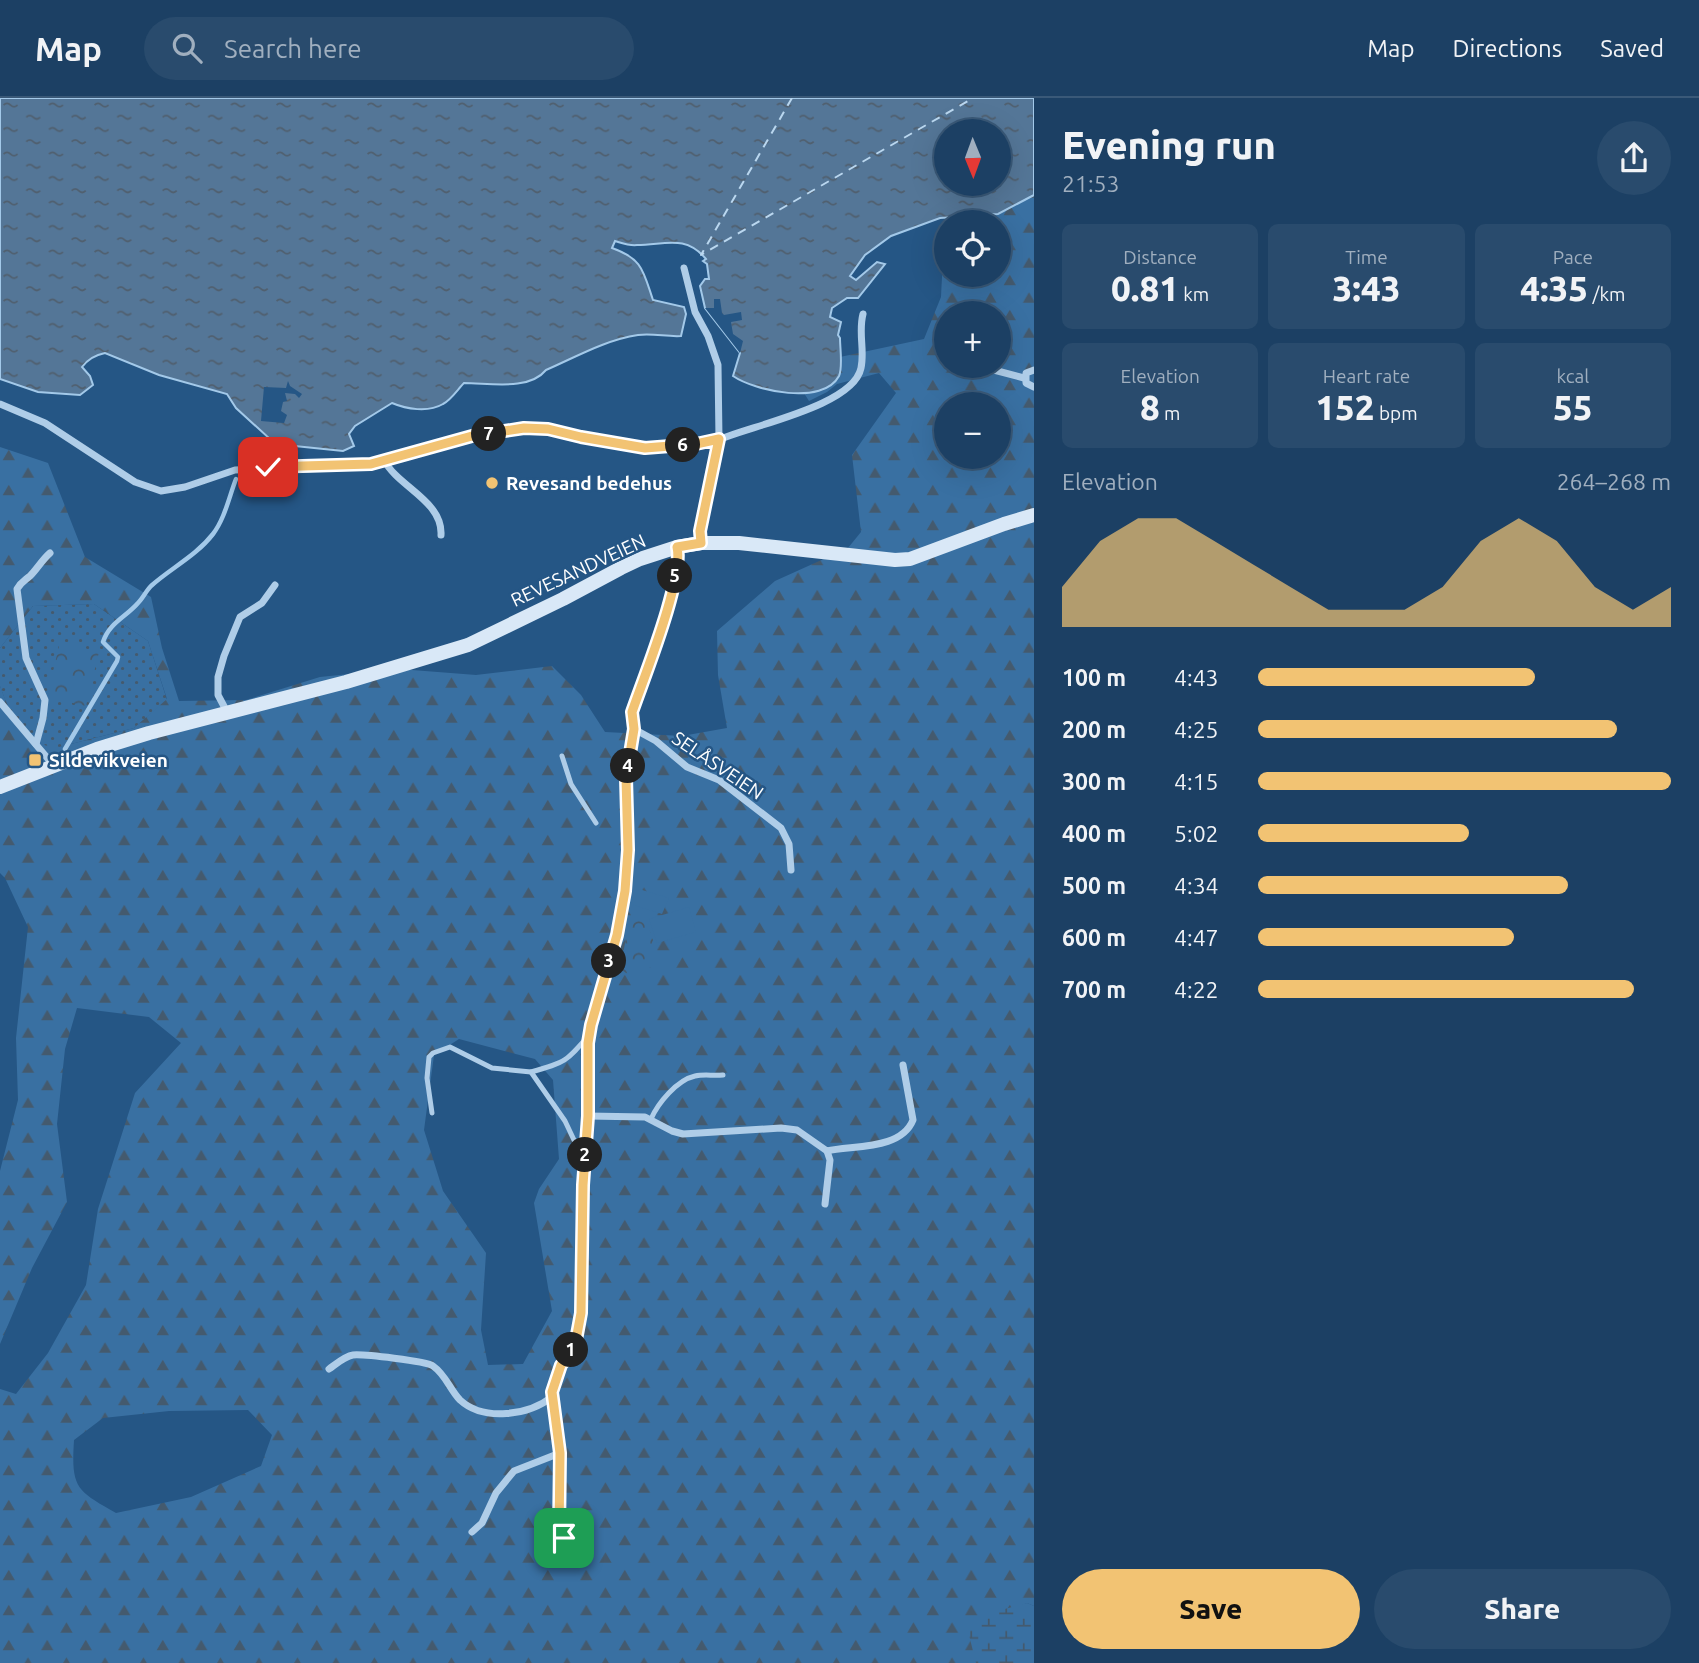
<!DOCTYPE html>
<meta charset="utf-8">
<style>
:root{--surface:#1c4064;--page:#294b6d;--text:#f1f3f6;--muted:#a0afbf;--line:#3a5978;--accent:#f2c373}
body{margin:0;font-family:Ubuntu,sans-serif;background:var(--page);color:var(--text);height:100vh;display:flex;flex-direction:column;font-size:26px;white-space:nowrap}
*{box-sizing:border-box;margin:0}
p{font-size:23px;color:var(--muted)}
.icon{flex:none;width:38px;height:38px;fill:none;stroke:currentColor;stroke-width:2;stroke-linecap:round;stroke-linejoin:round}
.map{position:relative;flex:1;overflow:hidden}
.drawer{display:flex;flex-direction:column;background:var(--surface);width:665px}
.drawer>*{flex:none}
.needle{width:46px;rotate:179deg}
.controls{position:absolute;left:934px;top:21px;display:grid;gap:14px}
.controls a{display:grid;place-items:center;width:77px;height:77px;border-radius:50%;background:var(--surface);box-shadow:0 7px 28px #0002,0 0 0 2px var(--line);font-size:35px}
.pin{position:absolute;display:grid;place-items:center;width:60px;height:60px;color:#fff;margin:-30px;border-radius:14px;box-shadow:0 4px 10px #0006}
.km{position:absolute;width:35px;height:35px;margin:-18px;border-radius:50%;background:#222;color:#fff;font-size:19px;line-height:35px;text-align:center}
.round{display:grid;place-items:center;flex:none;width:74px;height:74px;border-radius:37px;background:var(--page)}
.head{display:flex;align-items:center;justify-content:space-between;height:119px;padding:0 28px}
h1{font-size:38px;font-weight:800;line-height:52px}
.stats{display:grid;grid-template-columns:repeat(3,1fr);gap:10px;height:119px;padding:7px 28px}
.stats div{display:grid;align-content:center;border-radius:10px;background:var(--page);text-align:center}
.stats b{font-size:35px;font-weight:800}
.stats small{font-size:19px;font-weight:400}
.stats p{font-size:19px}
.chart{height:196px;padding:14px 28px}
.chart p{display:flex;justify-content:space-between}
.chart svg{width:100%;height:126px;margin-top:7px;fill:var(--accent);opacity:.7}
.primary-button{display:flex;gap:14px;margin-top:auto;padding:14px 28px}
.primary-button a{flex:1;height:80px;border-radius:42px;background:var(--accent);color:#111;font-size:28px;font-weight:800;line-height:80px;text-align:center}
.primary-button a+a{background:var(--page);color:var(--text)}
ul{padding:0 28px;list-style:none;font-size:23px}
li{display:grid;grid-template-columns:112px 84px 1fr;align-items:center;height:52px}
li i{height:18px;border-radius:9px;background:var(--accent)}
header{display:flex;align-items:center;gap:42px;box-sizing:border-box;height:98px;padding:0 35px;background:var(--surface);border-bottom:2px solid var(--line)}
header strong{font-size:33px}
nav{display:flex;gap:38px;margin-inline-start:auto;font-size:24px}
.search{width:490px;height:63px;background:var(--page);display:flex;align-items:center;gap:18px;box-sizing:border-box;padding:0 24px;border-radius:38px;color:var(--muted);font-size:26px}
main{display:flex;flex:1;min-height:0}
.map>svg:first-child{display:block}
.grass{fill:url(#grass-dots)}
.forest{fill:url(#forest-firs);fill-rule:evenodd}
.wetland{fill:url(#wetland-marsh)}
.park{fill:url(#park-crowns)}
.garden{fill:#3970a2}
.water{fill:url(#water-ripples);stroke:#a3c9e9;stroke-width:2;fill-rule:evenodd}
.pier{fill:#255685}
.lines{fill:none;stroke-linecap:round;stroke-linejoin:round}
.stream{stroke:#a3c9e9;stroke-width:4.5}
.ferry{stroke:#bad7ef;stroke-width:2;stroke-dasharray:9 7;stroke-linecap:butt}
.lane{stroke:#afcde8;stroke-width:5}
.street{stroke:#afcde8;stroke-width:7}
.secondary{stroke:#d9e8f7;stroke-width:14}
.route-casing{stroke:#fff;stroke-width:14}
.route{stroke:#f2c373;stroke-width:9}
.poi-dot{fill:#f2c373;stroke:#255685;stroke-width:2.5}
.labels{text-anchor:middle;stroke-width:5;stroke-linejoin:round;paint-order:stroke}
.poi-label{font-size:19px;font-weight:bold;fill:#fff;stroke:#255685;text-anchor:start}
.street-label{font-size:19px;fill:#fff;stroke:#255685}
</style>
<header>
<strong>Map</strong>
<div class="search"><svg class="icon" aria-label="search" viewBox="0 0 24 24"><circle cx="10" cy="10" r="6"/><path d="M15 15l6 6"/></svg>Search here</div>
<nav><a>Map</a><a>Directions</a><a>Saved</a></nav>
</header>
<main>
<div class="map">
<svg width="1034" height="1565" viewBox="0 0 1034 1565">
<defs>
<pattern id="grass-dots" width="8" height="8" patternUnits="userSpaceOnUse" patternTransform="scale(1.75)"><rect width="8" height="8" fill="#3970a2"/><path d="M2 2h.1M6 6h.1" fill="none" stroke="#445a6e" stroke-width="1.8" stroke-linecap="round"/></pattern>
<pattern id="forest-firs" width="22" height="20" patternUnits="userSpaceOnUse" patternTransform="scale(1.75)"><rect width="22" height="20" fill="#3970a2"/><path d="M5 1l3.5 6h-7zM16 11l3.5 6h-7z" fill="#445a6e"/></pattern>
<pattern id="wetland-marsh" width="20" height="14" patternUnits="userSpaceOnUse" patternTransform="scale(1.75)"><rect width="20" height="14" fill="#3970a2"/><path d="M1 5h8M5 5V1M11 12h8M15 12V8" fill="none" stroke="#445a6e"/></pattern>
<pattern id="park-crowns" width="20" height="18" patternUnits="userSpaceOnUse" patternTransform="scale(1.75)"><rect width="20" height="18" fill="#3970a2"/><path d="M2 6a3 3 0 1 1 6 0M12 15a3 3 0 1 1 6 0" fill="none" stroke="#445a6e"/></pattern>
<pattern id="water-ripples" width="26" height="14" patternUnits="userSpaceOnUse" patternTransform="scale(1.75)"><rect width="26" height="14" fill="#547697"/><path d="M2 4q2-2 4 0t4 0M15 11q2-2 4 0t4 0" fill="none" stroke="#505f6e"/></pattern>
</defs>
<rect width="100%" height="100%" fill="#255685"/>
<polygon class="grass" points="94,506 148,543 167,602 134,630 59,649 49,649 37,645 11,618 0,588 0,550 33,508"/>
<path class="forest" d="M1034 97V1508L1027 1505 978 1525 976 1565H0V1291L16 1296 48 1255 86 1187 98 1111 135 995 181 945 149 919 77 910 65 951 57 1026 67 1104 32 1170 0 1246V1073L18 1002 16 940 28 829 5 780 0 775V588C10 615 25 650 59 649L134 630 167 601 148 543 94 506 33 508 0 550V349L48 365 85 459 151 499 162 550 179 603 246 602 320 579 399 571 476 577 552 568 581 597 605 634 682 638 727 630 718 577 717 533 775 483 848 450 861 434 852 357 896 295 879 275 837 286 827 294 809 303 804 295C830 290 840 288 840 259L924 241 941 199 945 120 998 116ZM947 124H999V177H947ZM947 215H999V268H947ZM947 306H999V359H947ZM459 941 535 961 553 982 559 1061 539 1091 534 1105 552 1213 523 1266 488 1267 481 1232 486 1155 443 1093 424 1032 434 957ZM248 1312 272 1337 261 1368 191 1399 116 1415C76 1392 71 1390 74 1342L103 1320 169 1313Z"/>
<polygon class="wetland" points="1027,1505 1034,1508 1034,1565 976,1565 968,1533 978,1525 978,1518"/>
<g class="park">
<polygon points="60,544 99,554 86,608 47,599"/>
<polygon points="630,819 645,819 655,848 649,873 637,880 620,872"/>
</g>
<g class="garden">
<polygon points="639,791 669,800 662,816 633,807"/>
<polygon points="689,809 696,834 657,845 649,821"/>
</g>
<path class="water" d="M0 0H1034V97L998 116 940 120 891 138 865 157 850 178 856 182 877 164 885 166 858 200H847L832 210 830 219 841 224 838 237 840 240C840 251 843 269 839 278 823 308 755 293 733 278L740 255 705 210 700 188 705 181H709L707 166 703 163 706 161C685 136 665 147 637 147 629 148 622 145 615 143L612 150C643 161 643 173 653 202L684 209 686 216 681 238C667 239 653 235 638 237 605 242 576 259 546 272 529 293 490 285 464 285 458 291 451 302 443 306 428 315 406 311 392 305L355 328 349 336 354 348 343 353 285 347 271 342 236 310 227 296 159 277 105 255C95 257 88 261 82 269L90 278 93 287 80 297 38 294 0 281ZM947 33H999V86H947Z"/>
<g class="pier">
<polygon points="714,201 720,201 722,215 724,217 741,214 742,222 731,224 733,236 743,243 740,255 705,210 714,210"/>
<polygon points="288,283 290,288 302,296 299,300 295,296 285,295 287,303 283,304 281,313 287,317 284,325 261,323 264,289 286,290"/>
</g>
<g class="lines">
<path class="stream" d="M65 651 117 563 118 559 103 544C109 525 126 519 138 505 143 500 146 493 151 488 171 470 196 458 213 436 225 420 229 399 236 381"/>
<polyline class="ferry" points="792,0 701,157 973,0"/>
<g class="lane">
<polyline points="562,658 571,686 596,725"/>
<path d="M531 974C566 964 566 964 589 937"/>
<polyline points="432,1015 427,980 429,959 433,955 450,949 492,970 531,974 565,1023 574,1042 586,1051"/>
<path d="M651 1021C658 1005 677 982 695 978 704 976 713 978 723 977"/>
</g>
<g class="street">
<polyline points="684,170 695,214 708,238 718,267 719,341 700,433 701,445"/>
<polyline points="942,249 947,253"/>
<polyline points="963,268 990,271 1024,280"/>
<polyline points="1034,272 1026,275 1026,285 1034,289"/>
<path d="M0 306 45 325 135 384 161 393 185 389 235 372 371 366 472 338 524 330 548 331 581 339 645 350 713 344C747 328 853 309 861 270 865 252 858 235 863 216"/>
<path d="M384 362C398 389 443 403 441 437"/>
<polyline points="0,604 49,662 51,668"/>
<polyline points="227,614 218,597 218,579 224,558 240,519 262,505 275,487"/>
<polyline points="634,631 656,643 687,669 719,682 781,730 789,746 791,772"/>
<path d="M36 646 43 620 45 602 26 560 17 491C21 484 24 483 30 478 37 471 42 462 50 455"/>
<path d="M588 1018 645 1019 672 1033 683 1036 781 1030 797 1032 827 1053C854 1047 901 1052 913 1022L903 967"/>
<polyline points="825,1106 830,1062 827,1053"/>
<path d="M329 1271C336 1266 345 1258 353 1257 363 1256 426 1263 433 1268 446 1277 450 1292 460 1302 484 1324 529 1317 552 1299"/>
<polyline points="472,1434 482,1425 496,1395 514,1373 560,1355"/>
<polyline points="572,1442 559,1437 560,1355 552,1295 561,1267 577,1243 581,1215 583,1087 588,1018 588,945 591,927 617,837 625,793 628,752 627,680 634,631 632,614 673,489 679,460 677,449"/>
</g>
<polyline class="secondary" points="0,689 97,651 149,635 346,584 468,547 563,501 621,470 640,461 677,449 701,445 739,445 895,462 910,461 1004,426 1034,417"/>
</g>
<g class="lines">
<g class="route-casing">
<path id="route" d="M268 369 371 366 472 338 524 330 548 331 581 339 645 350 696 346 719 341 700 433 701 445 677 449C684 481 644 579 632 614L634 631 626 680 628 752 625 793 617 837 591 927 588 945V1018L583 1087 581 1215 576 1242 568 1259 561 1267 552 1294 560 1355 559 1437 564 1440"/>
</g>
<use href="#route" class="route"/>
</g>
<g class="poi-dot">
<circle cx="492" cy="385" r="7"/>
<rect x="28" y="655" width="14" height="14" rx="3.5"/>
</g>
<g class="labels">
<g class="poi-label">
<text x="506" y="392">Revesand bedehus</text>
<text x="49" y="669">Sildevikveien</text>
</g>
<g class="street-label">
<text transform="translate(578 472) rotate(-25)" y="7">REVESANDVEIEN</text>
<text transform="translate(718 667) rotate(34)" y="7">SELÅSVEIEN</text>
</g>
</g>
</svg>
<div class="controls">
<a><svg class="needle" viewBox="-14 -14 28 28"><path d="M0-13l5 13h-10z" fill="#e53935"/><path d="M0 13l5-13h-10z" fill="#a0afbf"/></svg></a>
<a><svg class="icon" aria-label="locate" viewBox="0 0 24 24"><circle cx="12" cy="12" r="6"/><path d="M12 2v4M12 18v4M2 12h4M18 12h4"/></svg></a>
<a>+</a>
<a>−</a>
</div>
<div class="pin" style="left:564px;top:1440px;background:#1e9e55"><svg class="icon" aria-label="arrive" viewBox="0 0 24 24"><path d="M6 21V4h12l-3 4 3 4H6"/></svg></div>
<div class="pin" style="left:268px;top:369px;background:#d93025"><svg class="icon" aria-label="check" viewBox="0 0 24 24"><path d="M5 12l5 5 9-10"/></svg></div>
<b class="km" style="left:571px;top:1252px">1</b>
<b class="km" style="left:585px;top:1057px">2</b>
<b class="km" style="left:609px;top:863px">3</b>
<b class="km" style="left:628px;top:668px">4</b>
<b class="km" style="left:675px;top:478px">5</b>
<b class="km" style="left:683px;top:347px">6</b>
<b class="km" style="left:489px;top:336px">7</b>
</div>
<section class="drawer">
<div class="head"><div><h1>Evening run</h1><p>21:53</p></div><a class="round"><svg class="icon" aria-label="share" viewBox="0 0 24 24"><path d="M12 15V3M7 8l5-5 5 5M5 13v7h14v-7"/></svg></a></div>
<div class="stats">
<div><p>Distance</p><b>0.81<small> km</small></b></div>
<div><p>Time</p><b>3:43</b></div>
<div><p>Pace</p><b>4:35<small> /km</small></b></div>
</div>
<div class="stats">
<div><p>Elevation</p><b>8<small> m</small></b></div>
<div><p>Heart rate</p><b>152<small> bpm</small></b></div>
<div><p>kcal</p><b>55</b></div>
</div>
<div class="chart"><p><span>Elevation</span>264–268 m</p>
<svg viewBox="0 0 160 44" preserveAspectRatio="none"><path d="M0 44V30L10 14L20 6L30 6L40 14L50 22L60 30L70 38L80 38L90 38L100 30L110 14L120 6L130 14L140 30L150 38L160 30V44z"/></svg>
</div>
<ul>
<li><b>100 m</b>4:43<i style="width:67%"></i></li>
<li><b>200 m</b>4:25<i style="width:87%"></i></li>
<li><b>300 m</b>4:15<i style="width:100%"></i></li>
<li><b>400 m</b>5:02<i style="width:51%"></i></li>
<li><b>500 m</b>4:34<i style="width:75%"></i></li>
<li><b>600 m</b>4:47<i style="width:62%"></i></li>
<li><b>700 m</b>4:22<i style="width:91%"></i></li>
</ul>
<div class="primary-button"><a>Save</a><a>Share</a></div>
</section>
</main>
